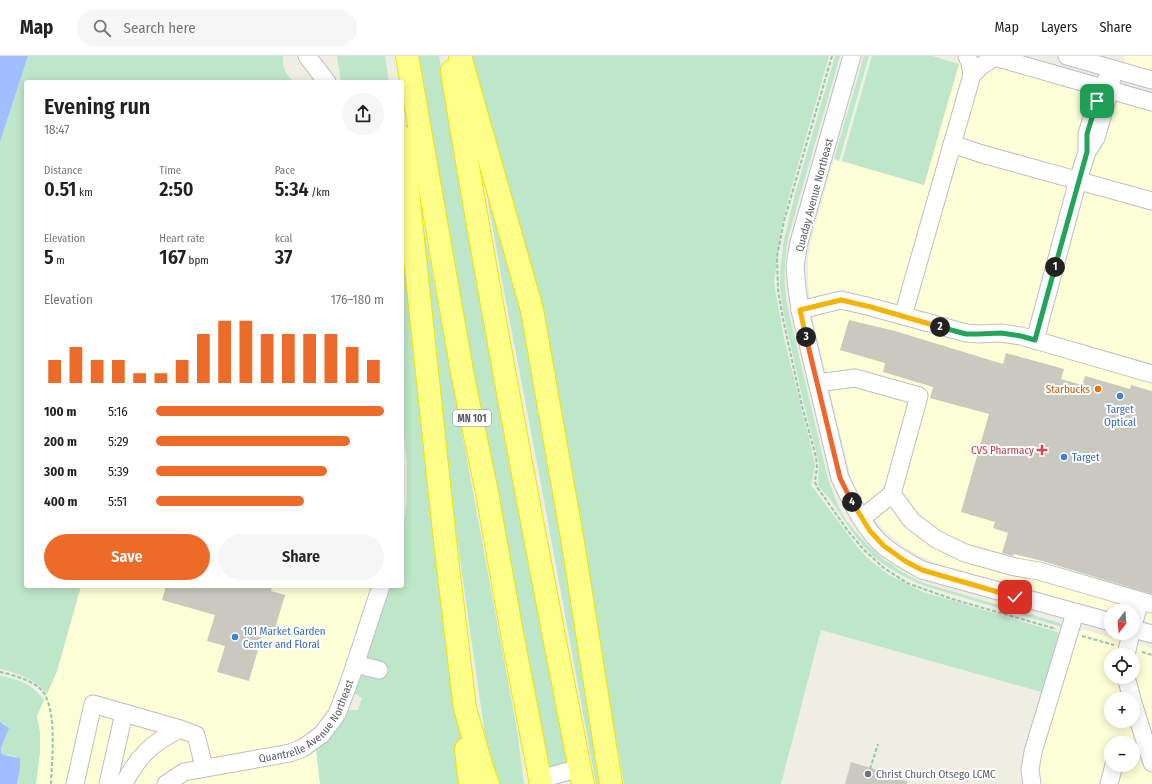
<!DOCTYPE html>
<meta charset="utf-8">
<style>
:root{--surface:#fff;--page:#f6f6f6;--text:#222;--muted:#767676;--line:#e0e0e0;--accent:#ed6b29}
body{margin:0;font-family:"Fira Sans Condensed",sans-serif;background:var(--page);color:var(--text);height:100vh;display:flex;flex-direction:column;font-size:15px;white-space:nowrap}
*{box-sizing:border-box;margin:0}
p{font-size:13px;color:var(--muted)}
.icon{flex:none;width:22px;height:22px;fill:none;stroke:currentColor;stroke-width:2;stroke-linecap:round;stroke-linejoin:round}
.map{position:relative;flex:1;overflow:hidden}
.drawer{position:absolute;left:24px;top:24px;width:380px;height:508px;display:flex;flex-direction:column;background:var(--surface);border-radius:4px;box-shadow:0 2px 10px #0003}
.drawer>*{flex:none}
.needle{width:26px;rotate:196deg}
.buttons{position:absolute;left:1104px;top:548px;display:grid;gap:8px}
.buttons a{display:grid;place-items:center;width:36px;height:36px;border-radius:50%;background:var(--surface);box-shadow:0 2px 10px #0003;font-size:20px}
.pin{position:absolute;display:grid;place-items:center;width:34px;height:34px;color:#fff;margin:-17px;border-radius:8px;box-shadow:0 2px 6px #0006}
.km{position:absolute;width:20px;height:20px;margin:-10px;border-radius:50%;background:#222;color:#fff;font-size:11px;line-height:20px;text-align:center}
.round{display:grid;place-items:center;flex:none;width:42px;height:42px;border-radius:21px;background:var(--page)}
.overview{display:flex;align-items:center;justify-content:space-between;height:68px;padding:0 20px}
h1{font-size:22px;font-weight:600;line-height:30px}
.stats{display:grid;grid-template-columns:repeat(3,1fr);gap:6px;height:68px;padding:4px 20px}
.stats div{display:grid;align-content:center}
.stats b{font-size:20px;font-weight:600}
.stats small{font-size:11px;font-weight:400}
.stats p{font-size:11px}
.chart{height:112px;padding:8px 20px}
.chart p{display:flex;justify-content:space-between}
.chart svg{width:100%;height:72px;margin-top:4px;stroke:var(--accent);stroke-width:6}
.cta{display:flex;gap:8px;margin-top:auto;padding:8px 20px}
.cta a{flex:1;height:46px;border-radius:24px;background:var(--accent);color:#fff;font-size:16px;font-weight:600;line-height:46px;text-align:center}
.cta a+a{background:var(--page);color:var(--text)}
ul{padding:0 20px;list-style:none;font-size:13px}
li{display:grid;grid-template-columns:64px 48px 1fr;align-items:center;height:30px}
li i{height:10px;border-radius:5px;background:var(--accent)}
header{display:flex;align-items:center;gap:24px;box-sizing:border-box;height:56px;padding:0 20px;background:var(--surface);border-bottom:1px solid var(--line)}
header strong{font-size:19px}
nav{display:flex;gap:22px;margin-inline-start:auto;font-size:14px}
.search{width:280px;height:36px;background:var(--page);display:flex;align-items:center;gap:10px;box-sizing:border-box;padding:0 14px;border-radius:22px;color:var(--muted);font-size:15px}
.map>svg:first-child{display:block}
.commercial{fill:#fdffd7;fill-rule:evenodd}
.green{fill:#bee6c9}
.water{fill:#a1beff}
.building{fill:#c9c9bf}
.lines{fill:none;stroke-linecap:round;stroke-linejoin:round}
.minor-casing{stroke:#bdbec4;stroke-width:19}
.highway-casing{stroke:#f0e400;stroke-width:24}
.path{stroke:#96c5b0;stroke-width:2;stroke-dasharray:4 2;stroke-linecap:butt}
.minor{stroke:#fff;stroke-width:17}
.highway{stroke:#feff88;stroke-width:22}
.split-1-casing{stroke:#fff;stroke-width:8}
.split-2-casing{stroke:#fff;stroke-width:8}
.split-3-casing{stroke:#fff;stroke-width:8}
.split-4-casing{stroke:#fff;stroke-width:8}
.split-5-casing{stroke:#fff;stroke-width:8}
.split-1{stroke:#22a559;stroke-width:5}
.split-2{stroke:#22a559;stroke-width:5}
.split-3{stroke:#f5b400;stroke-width:5}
.split-4{stroke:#f0652b;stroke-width:5}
.split-5{stroke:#f5b400;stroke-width:5}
.food-dot{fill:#e8710a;stroke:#fff;stroke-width:1.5}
.shop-dot{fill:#3f7fe0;stroke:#fff;stroke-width:1.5}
.health-dot{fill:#e0444e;stroke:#fff;stroke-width:1.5}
.worship-dot{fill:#6b7280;stroke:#fff;stroke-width:1.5}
.labels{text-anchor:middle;stroke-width:4;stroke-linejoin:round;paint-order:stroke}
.shield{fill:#fff;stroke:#8c8d92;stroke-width:1}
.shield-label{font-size:10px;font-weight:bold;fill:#5b5c64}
.street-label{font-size:11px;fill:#5b5c64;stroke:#fff}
.food-label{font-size:11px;fill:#c56008;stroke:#fff;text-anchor:end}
.shop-label{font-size:11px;fill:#366cbe;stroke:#fff;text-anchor:start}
.health-label{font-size:11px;fill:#be3a42;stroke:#fff;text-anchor:end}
.worship-label{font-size:11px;fill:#5b616d;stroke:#fff;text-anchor:start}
</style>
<header>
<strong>Map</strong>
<div class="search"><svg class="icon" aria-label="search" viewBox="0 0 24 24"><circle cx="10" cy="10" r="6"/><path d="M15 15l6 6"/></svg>Search here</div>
<nav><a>Map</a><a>Layers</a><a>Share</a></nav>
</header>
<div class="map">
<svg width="1152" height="728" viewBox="0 0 1152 728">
<rect width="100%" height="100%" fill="#eeeee2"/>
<g class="commercial">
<polygon points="961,0 1152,54 1152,567 1133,562 1133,555 1111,556 938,508 905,492 882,472 861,443 852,427 812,260 808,228 808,201 814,174 834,103 924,129"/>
<polygon points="1123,0 1152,0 1152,19 1126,9"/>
<polygon points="81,530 373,530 332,651 321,667 309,679 294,687 243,699 180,710 167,717 156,728 36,728 40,696 40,677 37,660 57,615"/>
<path d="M1084 574 1152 592V728H1041L1037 720 1038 709 1075 582 1079 575ZM1111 599H1133V621H1111ZM1111 643H1133V665H1111ZM1111 687H1133V709H1111Z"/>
<polygon points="316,693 320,728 175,728 189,722"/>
</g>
<g class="green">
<path d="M28 0H283C282 11 286 21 296 26H26V530H81L57 615 47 638C35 623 18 617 0 613V86Z"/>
<polygon points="337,0 385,0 389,26 341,26"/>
<polygon points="415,0 439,0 474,197 569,706 567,710 550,714 547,711 484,379"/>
<polygon points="468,0 829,0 788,144 781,175 774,227 784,282 814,403 815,410 811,429 858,492 872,506 889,519 923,536 1057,576 1063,579 1045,637 821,574 781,728 624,728 599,587"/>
<path d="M835 0H840L788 182C784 206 783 230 788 253L828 423C833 436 837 449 844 461 846 465 850 469 853 473 873 497 898 517 927 528L1060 567 1062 571 925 530C905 522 883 510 868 495 853 479 842 460 830 443 826 438 821 434 818 429L819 407 804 349 783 255 780 231V216L784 183 795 138Z"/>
<polygon points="864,0 869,0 839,105 834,103"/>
<polygon points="872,0 932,0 959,8 924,129 842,105"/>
<polygon points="484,122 512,194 606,728 596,728 542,433 501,219"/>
<polygon points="402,149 414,267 430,458 468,728 320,728 316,693 333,679 349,654 358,654 362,642 354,637 354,634 389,530 402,530 402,484 407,444 407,407 402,361"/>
<polygon points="422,161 517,674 524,728 500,728 495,716 486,686 449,426 417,162"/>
<path d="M0 620C20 624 31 627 44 644L37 660 40 677V696L36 728H17L20 713 16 700 4 699 1 697C0 684 9 683 5 668L0 666Z"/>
</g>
<g class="water">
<polygon points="0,0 28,0 0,86"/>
<polygon points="0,666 9,672 1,692 1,697 4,699 20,702 20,713 17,728 0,728"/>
</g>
<g class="building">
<polygon points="849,264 895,275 1003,308 1006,297 1064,313 1061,323 1082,329 1085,320 1130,333 1131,329 1152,335 1152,538 1042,505 1014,498 1013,500 1002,497 1008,477 993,472 995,466 961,456 989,358 930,342 933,331 883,316 885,307 840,294"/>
<polygon points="166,530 272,530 271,535 285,539 274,576 264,573 249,625 217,616 225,590 207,585 215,559 162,544"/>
<polygon points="851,706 888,717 887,720 907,725 907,728 845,728"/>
</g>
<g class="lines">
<g class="minor-casing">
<g id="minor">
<polyline points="307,0 327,26"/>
<path d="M852 0 799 186 795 210 797 233 800 254 840 422C851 445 865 475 885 491 897 500 909 507 922 514L1111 566"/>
<polyline points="967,0 970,7 972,19 981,10 995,1"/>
<polyline points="991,0 1152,46"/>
<polyline points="1067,0 1152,24"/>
<polyline points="952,88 982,98 1152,145"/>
<polyline points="800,254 841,244 871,251 966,277 978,278 1001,277 1021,280 1152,318"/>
<polyline points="903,260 972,19"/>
<polyline points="1035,284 1078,124 1087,96 1096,82 1106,47 1110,34 1113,13 1101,32 1097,45 1087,78 1087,96"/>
<polyline points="817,327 855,322 919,340 892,438 862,462"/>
<polyline points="892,438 912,465 936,483 965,497 1015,511 1039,515 1152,548"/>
<polyline points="1133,570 1140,545"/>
<polyline points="1133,573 1152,578"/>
<polyline points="1126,599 1131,577"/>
<polyline points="355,608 379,614"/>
<polyline points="1126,621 1132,643"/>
<polyline points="1133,647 1152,707"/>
<polyline points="540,723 580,712"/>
<polyline points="75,728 93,648 180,673"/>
<polyline points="108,728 124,657"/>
<path d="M124 728C137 701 153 686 180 673L196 679 204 711"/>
<path id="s1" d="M166 728 184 716 290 697 303 692 322 678 337 658 351 621 381 530"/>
<polyline points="1032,728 1030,714 1033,696 1075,557"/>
<polyline points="1109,728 1114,709"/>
</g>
</g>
<g class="highway-casing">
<g id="highway">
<polyline points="407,0 463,321 487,437 513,583 541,728"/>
<polyline points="460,0 532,254 573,487 611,728"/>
<path d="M452 15C491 254 536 491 583 728"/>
<polyline points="402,81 446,494 465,652 482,712 488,728"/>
<polyline points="466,693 470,728"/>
</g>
</g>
<g class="path">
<polyline points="832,0 784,165 777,201 778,234 783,263 802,350 816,401 817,410 815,426 817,431 848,475 864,494 884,512 907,527 952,543 1056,573"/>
<polyline points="1082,580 1114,589"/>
<polyline points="1142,596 1152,599"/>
<path d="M0 616C13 619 36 625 44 637 57 659 52 703 51 728"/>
<polyline points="870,713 878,688"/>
</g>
<use href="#minor" class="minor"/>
<use href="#highway" class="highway"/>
</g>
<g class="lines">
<g class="split-1-casing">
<polyline id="split-1" points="1055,211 1087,96 1087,78 1097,45"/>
</g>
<g class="split-2-casing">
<polyline id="split-2" points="940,271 966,278 978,278 1001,277 1021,280 1035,284 1055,211"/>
</g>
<g class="split-3-casing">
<polyline id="split-3" points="806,281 800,254 841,244 871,251 940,271"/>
</g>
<g class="split-4-casing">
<polyline id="split-4" points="806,281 840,422 852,446"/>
</g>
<g class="split-5-casing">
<polyline id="split-5" points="852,446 870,475 884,490 905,505 922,514 1015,541"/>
</g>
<use href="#split-1" class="split-1"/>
<use href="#split-2" class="split-2"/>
<use href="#split-3" class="split-3"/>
<use href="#split-4" class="split-4"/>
<use href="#split-5" class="split-5"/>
</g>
<circle class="food-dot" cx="1098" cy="333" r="4"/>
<g class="shop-dot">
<circle cx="1120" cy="340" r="4"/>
<circle cx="1064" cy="401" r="4"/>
<circle cx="235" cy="581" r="4"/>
</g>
<path class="health-dot" d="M1040 388h4v4h4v4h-4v4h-4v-4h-4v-4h4z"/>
<circle class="worship-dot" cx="868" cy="718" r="4"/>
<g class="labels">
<rect class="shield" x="453" y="354" width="38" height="16" rx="3"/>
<g class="shield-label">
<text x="472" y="366">MN 101</text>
</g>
<g class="street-label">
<text transform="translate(814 139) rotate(-75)" y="4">Quaday Avenue Northeast</text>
<text dy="4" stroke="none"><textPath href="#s1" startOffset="163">Quantrelle Avenue Northeast</textPath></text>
</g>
<g class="food-label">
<text x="1090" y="337">Starbucks</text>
</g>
<g class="shop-label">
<text x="1120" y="357" text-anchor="middle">Target<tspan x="1120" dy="13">Optical</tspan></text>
<text x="1072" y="405">Target</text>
<text x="243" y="579">101 Market Garden<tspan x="243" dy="13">Center and Floral</tspan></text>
</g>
<g class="health-label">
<text x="1034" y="398">CVS Pharmacy</text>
</g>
<g class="worship-label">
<text x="876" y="722">Christ Church Otsego LCMC</text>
</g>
</g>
</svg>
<div class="buttons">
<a><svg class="needle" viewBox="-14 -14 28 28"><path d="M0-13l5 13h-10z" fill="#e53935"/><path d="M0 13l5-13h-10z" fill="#767676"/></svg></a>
<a><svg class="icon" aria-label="locate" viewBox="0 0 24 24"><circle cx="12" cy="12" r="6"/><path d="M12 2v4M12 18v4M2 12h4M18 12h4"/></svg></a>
<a>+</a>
<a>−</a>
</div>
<div class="pin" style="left:1097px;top:45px;background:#1e9e55"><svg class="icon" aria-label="arrive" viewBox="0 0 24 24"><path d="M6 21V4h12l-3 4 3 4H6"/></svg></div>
<div class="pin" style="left:1015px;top:541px;background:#d93025"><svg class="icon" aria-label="check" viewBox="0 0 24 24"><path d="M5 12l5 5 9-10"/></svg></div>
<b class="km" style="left:1055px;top:211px">1</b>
<b class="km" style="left:940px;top:271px">2</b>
<b class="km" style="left:806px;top:281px">3</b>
<b class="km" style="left:852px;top:446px">4</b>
<section class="drawer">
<div class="overview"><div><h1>Evening run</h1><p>18:47</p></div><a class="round"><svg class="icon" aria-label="share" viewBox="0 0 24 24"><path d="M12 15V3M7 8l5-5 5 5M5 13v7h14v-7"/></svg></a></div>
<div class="stats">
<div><p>Distance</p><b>0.51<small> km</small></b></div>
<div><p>Time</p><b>2:50</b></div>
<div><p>Pace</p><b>5:34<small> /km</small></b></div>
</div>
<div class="stats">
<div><p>Elevation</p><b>5<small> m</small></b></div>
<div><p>Heart rate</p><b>167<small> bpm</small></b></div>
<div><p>kcal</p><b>37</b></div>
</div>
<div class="chart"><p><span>Elevation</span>176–180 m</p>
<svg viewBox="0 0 160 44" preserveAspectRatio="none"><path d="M5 44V30M15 44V22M25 44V30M35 44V30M45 44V38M55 44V38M65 44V30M75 44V14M85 44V6M95 44V6M105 44V14M115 44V14M125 44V14M135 44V14M145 44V22M155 44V30"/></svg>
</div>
<ul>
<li><b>100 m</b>5:16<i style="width:100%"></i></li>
<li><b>200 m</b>5:29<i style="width:85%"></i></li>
<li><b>300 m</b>5:39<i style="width:75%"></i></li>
<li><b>400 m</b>5:51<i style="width:65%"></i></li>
</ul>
<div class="cta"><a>Save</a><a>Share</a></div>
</section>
</div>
